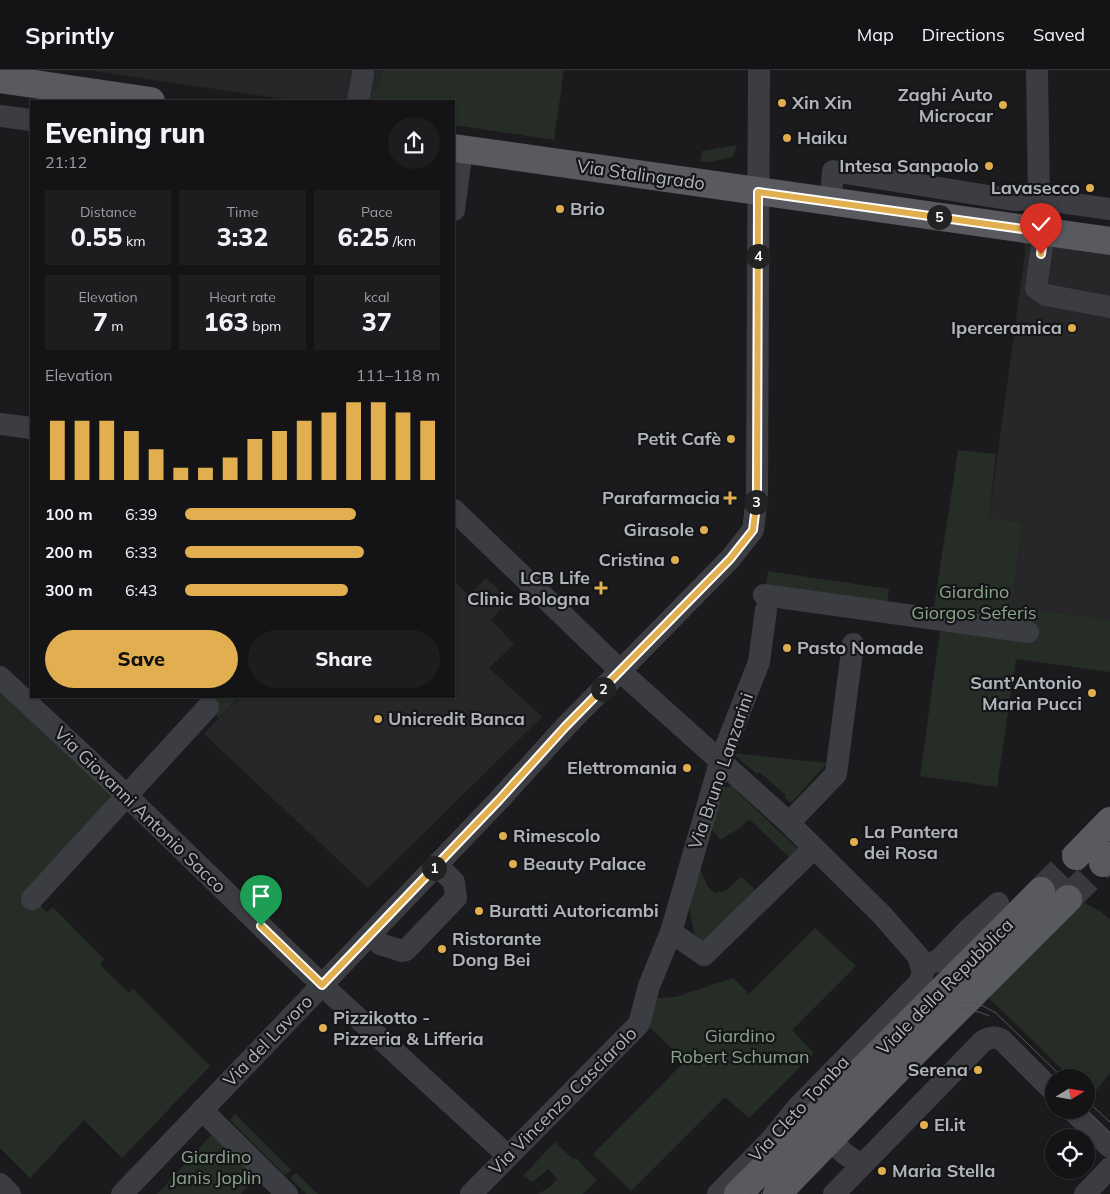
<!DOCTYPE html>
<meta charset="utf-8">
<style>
:root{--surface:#141416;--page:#1d1d1f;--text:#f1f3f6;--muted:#9d9ea1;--line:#333335;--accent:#e1af4f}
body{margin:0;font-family:Mulish,sans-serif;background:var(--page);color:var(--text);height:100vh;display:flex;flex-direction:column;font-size:19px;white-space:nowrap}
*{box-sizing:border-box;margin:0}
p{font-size:16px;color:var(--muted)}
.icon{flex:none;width:28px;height:28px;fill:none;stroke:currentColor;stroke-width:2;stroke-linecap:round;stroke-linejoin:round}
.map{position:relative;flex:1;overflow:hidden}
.details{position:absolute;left:30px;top:30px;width:425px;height:598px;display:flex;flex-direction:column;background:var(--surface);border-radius:0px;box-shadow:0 1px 4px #0004,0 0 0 1px var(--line)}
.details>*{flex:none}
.needle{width:32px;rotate:79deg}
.tools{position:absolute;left:1045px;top:999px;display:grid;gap:10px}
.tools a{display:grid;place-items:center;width:50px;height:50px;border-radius:50%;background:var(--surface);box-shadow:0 1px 4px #0004,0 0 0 1px var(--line);font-size:25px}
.pin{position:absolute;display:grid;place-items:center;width:42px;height:42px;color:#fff;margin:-51px -21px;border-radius:50% 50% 50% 0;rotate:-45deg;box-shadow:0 0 5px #0007}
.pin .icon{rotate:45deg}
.km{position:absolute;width:25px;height:25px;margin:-12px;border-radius:50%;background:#222;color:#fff;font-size:14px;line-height:25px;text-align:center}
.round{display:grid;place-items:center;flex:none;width:52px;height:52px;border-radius:26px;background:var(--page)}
.headline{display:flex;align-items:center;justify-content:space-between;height:85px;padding:0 15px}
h1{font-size:28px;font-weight:800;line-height:38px}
.metrics{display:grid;grid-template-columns:repeat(3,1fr);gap:8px;height:85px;padding:5px 15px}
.metrics div{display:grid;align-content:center;border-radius:0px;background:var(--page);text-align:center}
.metrics b{font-size:25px;font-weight:800}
.metrics small{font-size:14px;font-weight:400}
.metrics p{font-size:14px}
.chart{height:140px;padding:10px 15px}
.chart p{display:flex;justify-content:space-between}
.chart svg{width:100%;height:90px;margin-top:5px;stroke:var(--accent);stroke-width:6}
.primary-button{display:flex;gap:10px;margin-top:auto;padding:10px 15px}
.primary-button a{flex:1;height:58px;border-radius:30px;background:var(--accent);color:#111;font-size:20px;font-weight:800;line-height:58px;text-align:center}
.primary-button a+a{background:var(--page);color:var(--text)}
ul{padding:0 15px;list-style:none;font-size:16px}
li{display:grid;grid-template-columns:80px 60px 1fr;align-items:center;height:38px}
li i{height:12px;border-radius:6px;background:var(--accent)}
header{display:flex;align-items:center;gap:30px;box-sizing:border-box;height:70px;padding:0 25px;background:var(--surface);border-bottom:1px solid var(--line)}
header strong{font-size:24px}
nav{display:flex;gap:28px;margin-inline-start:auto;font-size:18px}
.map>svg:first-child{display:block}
.built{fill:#27272a}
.green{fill:#252d26}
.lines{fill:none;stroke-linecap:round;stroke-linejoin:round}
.major-tunnel{stroke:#39393d;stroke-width:28;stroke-dasharray:28 14;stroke-linecap:butt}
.minor{stroke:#3c3d42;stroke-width:22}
.major{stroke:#595a60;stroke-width:28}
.tram{stroke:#54555a;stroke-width:1}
.route-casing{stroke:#fff;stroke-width:10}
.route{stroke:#e1af4f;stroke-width:6}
.poi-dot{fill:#e1af4f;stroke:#161618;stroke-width:2}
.labels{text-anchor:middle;stroke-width:4.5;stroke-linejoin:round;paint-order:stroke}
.poi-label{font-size:18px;font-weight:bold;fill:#afb3bb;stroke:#161618;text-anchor:start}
.street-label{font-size:18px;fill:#afb3bb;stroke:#161618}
.park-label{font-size:18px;fill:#88a48a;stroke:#161618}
</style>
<header>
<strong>Sprintly</strong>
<nav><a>Map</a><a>Directions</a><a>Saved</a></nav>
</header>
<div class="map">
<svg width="1110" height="1124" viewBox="0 0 1110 1124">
<rect width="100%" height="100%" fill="#1b1b1d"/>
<g class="built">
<polygon points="87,0 381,0 379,15 369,28 369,31 297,31"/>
<polygon points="1023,159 1110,171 1110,550 1012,536 1022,453 989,447 1025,183"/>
<polygon points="486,508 509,529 491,550 514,574 489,598 542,647 368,818 204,664 241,626 454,626 454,511 469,526"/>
</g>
<g class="green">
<polygon points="381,0 564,0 554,70 454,55 454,31 369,31 369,28 379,15"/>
<polygon points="737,75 733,87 708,92 700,91 702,81"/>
<polygon points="958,380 996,384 989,447 1022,453 1012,536 1110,550 1110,602 1016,589 997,717 920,706 941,554 763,533 768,501 889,519 887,536 933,543"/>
<polygon points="0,616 118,725 32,829 47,842 53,837 104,889 100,895 129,923 133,919 210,996 122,1088 84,1050 30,1108 0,1078"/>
<polygon points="196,626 240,626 219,648"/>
<polygon points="732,683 827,693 791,733 785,728 786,725 759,702 757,704"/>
<polygon points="731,716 800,781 792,790 749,749 740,758 720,770 709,755 724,718"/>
<polygon points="698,792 707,816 715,823 725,821 741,807 759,823 712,871 698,870 695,865 690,843 691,821"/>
<polygon points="1082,832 1100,841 1110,849 1110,1003 1091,1027 1086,1023 1086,1008 1070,1007 987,926"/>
<polygon points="815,858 856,896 792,960 814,983 749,1048 725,1027 631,1121 593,1084 685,991 649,957 656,928 676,927 733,908 749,924"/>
<polygon points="235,1044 291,1100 285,1105 230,1050"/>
<polygon points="215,1061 260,1105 241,1124 157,1124"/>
<polygon points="555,1072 573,1089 576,1088 597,1110 583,1124 538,1124 551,1116 557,1109 548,1099 533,1112 523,1106"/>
<polygon points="296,1103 318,1124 306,1124 290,1108"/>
</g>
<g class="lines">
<g class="major-tunnel">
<polyline points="1041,821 1076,786"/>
<polyline points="1068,829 1103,793"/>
</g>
<g class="minor">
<polyline points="1037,0 1039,129"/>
<polyline points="358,31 363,4"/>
<polyline points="0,46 31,50"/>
<polyline points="827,132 832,115 833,101 1014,130 1039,129 1110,139"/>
<polyline points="454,140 462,79"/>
<polyline points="1044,162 1036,218 1046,225 1110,237"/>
<polyline points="0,354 31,358"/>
<polyline points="454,440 630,610 786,750 882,845 918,886 923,903 919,913 797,1038 771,1070 718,1124"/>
<polyline points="764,525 1028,562"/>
<polyline points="0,607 126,725 322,915 508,1086"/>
<polyline points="789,753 836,704 853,574"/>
<polyline points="32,829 208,637"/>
<polyline points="671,862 704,885 814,778"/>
<polyline points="371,864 380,874 402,881 406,880 456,828 454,812 437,795"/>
<polyline points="922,895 938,891 969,859 998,833"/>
<polyline points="202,1040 287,1124"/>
<polyline points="1072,1040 1110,1077"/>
<polyline points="818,1059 845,1084 861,1095"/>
<polyline points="0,1114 10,1124"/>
<polyline points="122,1124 499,730 565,657 730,489 753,460 757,428 759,0"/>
<polyline points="471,1124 639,954 649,916 671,862 721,689 759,592 766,540"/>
<path d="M834 1124 982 972C988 967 995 966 1002 970L1054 1022"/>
<polyline points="1085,1124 1110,1098"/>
</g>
<g class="major">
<polyline points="0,9 151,31"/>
<polyline points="454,78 1110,171"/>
<polyline points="1076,786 1110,751"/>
<polyline points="1103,793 1110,786"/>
<polyline points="738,1124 1041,821"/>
<polyline points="777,1124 902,995 1068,829"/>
</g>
<g class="tram">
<polyline points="1086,1030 1110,1052"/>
<polyline points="1086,1040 1110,1063"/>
<polyline points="750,1124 925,945 935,938 957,932 975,933 983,936 996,943 1063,1008"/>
<path d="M761 1124 933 949C950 938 971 937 989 946"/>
</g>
</g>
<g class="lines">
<g class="route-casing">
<polyline id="route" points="261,856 322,915 499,730 565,657 730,489 753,460 757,428 758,122 1044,162 1041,184"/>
</g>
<use href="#route" class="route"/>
</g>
<g class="poi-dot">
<circle cx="782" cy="33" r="5"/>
<circle cx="1003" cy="35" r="5"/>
<circle cx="787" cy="68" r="5"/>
<circle cx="989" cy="96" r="5"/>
<circle cx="1090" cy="118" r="5"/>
<circle cx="560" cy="139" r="5"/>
<circle cx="1072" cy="258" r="5"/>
<circle cx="731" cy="369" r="5"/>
<path d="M727.5 420.5h5v5h5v5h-5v5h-5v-5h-5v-5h5z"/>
<circle cx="704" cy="460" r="5"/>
<circle cx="675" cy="490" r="5"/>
<path d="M598.5 510.5h5v5h5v5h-5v5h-5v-5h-5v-5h5z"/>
<circle cx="787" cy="578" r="5"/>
<circle cx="1092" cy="623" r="5"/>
<circle cx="378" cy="649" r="5"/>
<circle cx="687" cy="698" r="5"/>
<circle cx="503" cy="766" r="5"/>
<circle cx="854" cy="772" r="5"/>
<circle cx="513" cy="794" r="5"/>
<circle cx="479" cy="841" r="5"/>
<circle cx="442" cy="879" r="5"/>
<circle cx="323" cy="958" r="5"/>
<circle cx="978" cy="1000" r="5"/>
<circle cx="924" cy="1055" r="5"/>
<circle cx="882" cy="1101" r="5"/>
</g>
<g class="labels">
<g class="poi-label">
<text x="993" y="31" text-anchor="end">Zaghi Auto<tspan x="993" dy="21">Microcar</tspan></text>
<text x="792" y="39">Xin Xin</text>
<text x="797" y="74">Haiku</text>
<text x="979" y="102" text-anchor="end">Intesa Sanpaolo</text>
<text x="1080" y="124" text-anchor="end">Lavasecco</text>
<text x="570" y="145">Brio</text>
<text x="1062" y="264" text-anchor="end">Iperceramica</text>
<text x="721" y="375" text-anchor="end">Petit Cafè</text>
<text x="720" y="434" text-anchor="end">Parafarmacia</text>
<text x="694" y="466" text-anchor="end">Girasole</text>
<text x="665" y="496" text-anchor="end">Cristina</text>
<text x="590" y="514" text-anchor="end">LCB Life<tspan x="590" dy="21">Clinic Bologna</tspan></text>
<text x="797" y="584">Pasto Nomade</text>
<text x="1082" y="619" text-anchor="end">Sant’Antonio<tspan x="1082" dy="21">Maria Pucci</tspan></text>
<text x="388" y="655">Unicredit Banca</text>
<text x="677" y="704" text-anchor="end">Elettromania</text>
<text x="864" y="768">La Pantera<tspan x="864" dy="21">dei Rosa</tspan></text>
<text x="513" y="772">Rimescolo</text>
<text x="523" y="800">Beauty Palace</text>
<text x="489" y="847">Buratti Autoricambi</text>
<text x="452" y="875">Ristorante<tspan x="452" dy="21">Dong Bei</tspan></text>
<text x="333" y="954">Pizzikotto -<tspan x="333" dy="21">Pizzeria &amp; Lifferia</tspan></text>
<text x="968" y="1006" text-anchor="end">Serena</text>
<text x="934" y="1061">El.it</text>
<text x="892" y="1107">Maria Stella</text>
</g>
<g class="street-label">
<text transform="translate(641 105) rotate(8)" y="6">Via Stalingrado</text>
<text transform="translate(721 701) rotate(-71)" y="6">Via Bruno Lanzarini</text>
<text transform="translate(140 740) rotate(44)" y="6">Via Giovanni Antonio Sacco</text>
<text transform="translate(945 917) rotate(-45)" y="6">Viale della Repubblica</text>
<text transform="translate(268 971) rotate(-46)" y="6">Via del Lavoro</text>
<text transform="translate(563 1031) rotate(-45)" y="6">Via Vincenzo Casciarolo</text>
<text transform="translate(799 1039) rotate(-47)" y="6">Via Cleto Tomba</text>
</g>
<g class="park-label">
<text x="974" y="528">Giardino<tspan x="974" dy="21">Giorgos Seferis</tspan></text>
<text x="740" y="972">Giardino<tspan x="740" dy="21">Robert Schuman</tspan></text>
<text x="216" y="1093">Giardino<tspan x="216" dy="21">Janis Joplin</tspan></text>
</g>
</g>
</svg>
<div class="tools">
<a><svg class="needle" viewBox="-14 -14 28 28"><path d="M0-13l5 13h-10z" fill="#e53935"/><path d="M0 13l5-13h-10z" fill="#9d9ea1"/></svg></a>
<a><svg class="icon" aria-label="locate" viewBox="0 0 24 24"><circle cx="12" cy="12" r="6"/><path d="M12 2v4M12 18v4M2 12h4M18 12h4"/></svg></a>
</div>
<div class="pin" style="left:261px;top:856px;background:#1e9e55"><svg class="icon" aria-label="arrive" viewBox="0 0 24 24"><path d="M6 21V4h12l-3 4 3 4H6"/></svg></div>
<div class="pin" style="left:1041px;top:184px;background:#d93025"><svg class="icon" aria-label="check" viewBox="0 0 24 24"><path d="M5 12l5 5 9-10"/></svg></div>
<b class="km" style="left:434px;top:798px">1</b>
<b class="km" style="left:603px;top:619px">2</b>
<b class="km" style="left:756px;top:432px">3</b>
<b class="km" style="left:758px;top:186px">4</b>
<b class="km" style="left:939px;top:147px">5</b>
<section class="details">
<div class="headline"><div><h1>Evening run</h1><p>21:12</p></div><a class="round"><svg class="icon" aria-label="share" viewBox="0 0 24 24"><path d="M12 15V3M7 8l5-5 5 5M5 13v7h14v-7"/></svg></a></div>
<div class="metrics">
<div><p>Distance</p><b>0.55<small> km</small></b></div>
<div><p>Time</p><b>3:32</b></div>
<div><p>Pace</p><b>6:25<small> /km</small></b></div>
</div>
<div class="metrics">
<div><p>Elevation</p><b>7<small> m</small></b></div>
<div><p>Heart rate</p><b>163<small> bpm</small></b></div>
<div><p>kcal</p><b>37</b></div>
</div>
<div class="chart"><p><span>Elevation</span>111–118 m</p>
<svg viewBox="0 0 160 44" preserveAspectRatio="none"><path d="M5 44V15M15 44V15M25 44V15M35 44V20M45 44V29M55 44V38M65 44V38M75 44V33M85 44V24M95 44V20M105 44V15M115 44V11M125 44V6M135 44V6M145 44V11M155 44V15"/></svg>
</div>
<ul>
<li><b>100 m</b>6:39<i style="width:67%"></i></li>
<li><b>200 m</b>6:33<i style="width:70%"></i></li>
<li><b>300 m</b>6:43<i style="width:64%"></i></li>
</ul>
<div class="primary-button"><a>Save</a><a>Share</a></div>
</section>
</div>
